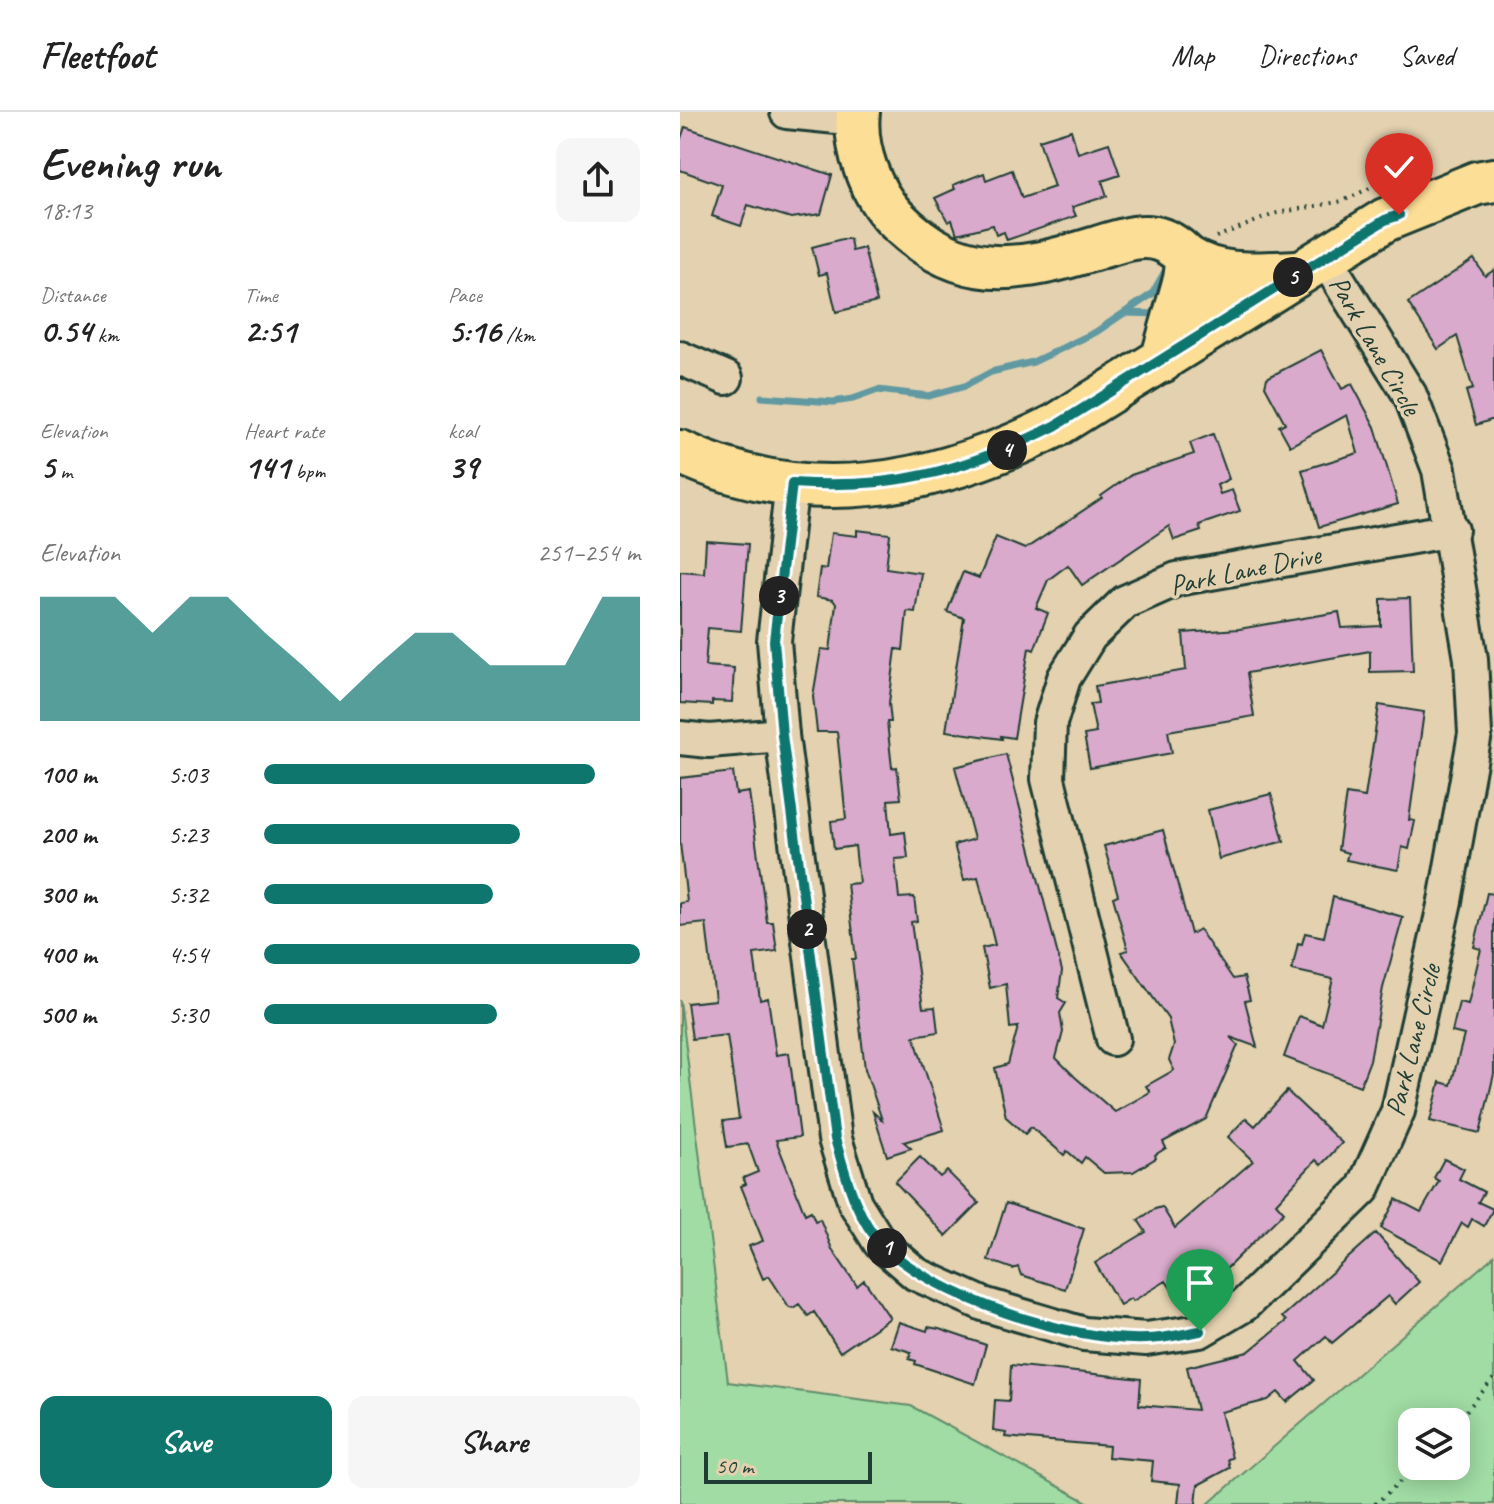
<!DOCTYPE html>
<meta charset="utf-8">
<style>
:root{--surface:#fff;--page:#f6f6f6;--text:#222;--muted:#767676;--line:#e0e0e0;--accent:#0f766e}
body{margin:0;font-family:Caveat,sans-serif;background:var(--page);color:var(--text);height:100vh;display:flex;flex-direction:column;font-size:30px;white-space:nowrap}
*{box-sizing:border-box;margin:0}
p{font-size:26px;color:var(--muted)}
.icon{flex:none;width:44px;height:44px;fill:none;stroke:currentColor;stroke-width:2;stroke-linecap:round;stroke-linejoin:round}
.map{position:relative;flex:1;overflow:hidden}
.drawer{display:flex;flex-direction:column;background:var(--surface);width:680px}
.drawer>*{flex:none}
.tools{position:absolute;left:718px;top:1296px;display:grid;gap:16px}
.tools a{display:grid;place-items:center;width:72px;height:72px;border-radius:16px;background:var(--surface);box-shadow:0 4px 20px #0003;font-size:40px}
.scale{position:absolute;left:24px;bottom:20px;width:168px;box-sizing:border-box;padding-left:8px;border:4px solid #1f3d34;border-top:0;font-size:22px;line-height:28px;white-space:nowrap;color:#1f3d34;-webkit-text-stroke:6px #e3d1af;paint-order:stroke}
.pin{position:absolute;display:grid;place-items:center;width:68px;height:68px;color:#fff;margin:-82px -34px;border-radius:50% 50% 50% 0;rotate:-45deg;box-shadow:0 0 8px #0007}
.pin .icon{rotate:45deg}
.km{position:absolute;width:40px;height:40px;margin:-20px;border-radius:50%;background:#222;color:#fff;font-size:22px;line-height:40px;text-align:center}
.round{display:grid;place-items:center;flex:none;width:84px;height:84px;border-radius:16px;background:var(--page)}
.summary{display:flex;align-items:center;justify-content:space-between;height:136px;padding:0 40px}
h1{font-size:44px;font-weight:800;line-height:60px}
.figures{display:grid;grid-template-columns:repeat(3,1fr);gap:12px;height:136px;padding:8px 40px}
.figures div{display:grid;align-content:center}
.figures b{font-size:34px;font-weight:800}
.figures small{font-size:22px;font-weight:400}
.figures p{font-size:22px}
.chart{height:224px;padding:16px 40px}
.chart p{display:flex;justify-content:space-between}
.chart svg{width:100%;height:144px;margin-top:8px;fill:var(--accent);opacity:.7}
.button{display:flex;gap:16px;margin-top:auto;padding:16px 40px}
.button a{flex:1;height:92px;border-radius:16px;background:var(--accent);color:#fff;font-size:32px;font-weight:800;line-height:92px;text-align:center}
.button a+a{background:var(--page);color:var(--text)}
ul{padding:0 40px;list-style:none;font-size:26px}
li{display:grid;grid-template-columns:128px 96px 1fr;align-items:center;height:60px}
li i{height:20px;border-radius:10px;background:var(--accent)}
header{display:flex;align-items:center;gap:48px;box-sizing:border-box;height:112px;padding:0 40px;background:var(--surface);border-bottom:2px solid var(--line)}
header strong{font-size:38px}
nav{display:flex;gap:44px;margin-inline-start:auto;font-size:28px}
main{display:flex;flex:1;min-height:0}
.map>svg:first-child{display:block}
.green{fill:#a0dca3;stroke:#608c6c;stroke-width:2;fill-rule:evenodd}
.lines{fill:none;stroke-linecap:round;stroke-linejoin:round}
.stream{stroke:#6099a1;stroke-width:7}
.building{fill:#d9aacb;stroke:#1f3d34;stroke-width:2}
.minor-casing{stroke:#1f3d34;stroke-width:38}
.major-casing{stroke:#1f3d34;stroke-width:48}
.path{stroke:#1f3d34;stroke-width:4;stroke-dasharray:2 6;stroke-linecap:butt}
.minor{stroke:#e3d1af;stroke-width:32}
.major{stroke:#fcde96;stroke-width:42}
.route-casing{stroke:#fff;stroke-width:16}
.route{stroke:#0f766e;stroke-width:10}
.labels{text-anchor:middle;stroke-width:7;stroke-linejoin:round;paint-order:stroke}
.street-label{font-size:28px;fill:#1f3d34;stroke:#e3d1af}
</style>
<header>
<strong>Fleetfoot</strong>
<nav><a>Map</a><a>Directions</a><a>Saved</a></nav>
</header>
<main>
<section class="drawer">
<div class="summary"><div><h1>Evening run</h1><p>18:13</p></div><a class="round"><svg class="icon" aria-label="share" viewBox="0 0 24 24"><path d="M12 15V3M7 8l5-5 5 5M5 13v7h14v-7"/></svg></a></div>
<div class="figures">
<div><p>Distance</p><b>0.54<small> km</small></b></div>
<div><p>Time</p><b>2:51</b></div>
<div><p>Pace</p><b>5:16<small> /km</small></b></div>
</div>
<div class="figures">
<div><p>Elevation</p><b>5<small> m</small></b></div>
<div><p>Heart rate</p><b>141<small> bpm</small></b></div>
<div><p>kcal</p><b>39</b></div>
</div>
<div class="chart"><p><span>Elevation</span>251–254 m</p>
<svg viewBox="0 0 160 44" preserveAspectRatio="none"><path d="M0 44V6L10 6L20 6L30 17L40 6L50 6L60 17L70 27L80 38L90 27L100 17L110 17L120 27L130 27L140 27L150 6L160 6V44z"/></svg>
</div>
<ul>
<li><b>100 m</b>5:03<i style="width:88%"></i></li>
<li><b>200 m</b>5:23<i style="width:68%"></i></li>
<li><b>300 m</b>5:32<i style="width:61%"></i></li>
<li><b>400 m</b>4:54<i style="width:100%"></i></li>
<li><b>500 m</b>5:30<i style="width:62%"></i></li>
</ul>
<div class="button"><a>Save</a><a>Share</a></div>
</section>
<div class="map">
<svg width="814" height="1392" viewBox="0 0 814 1392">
<rect width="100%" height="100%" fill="#e3d1af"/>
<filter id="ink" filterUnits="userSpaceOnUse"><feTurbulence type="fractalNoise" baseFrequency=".0125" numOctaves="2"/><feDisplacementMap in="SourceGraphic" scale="16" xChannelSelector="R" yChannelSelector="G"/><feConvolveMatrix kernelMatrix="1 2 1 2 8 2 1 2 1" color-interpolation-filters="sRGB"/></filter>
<g filter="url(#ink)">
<g class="green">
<polygon points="0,888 48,1270 231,1294 411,1392 0,1392"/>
<path d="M814 1144V1392H528ZM732 1310H776V1354H732Z"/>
</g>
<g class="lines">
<g class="stream">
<polyline points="445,201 481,202"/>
<polyline points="82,285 153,290 173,287 198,278 248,284 285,274 311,260 353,250 416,220 472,182 487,156"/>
</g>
</g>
<g class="building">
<polygon points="5,15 152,63 141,102 111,106 68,93 61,114 32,104 42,73 0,58 0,29"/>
<polygon points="391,18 398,41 429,31 440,63 422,69 427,84 392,95 396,104 327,128 324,120 316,123 313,113 277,122 272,108 268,110 255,86 275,77 273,73 304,61 306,68 332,58 342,86 374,75 359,28"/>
<polygon points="162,127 170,127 172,139 184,136 197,190 156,200 147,161 139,163 132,135"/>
<polygon points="794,147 805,164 814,158 814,307 796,313 786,279 793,277 777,224 758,237 728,191"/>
<polygon points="641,238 662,277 672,272 695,315 718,392 639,415 622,358 678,341 667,303 610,334 599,314 605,311 585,274 587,266"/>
<polygon points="533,322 549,367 537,373 540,382 552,378 560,399 519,413 521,419 494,428 489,414 402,473 388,453 368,468 356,496 368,501 354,538 349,536 334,626 321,624 322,627 266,619 284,506 267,500 283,460 299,466 316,425 345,437 422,386 421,384 451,363 514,342 510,331"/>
<polygon points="177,418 210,422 206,456 241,461 235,500 227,499 223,538 216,537 209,591 211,610 207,610 212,656 217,655 221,687 208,688 211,722 225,720 228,746 215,747 219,786 234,785 237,809 231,810 243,896 255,895 258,920 234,924 264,1018 224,1030 231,1036 207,1044 193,1000 202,1008 185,957 172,847 176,847 167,772 179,771 175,734 154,737 151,709 166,707 157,620 137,620 133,584 141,537 150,538 156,492 153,488 136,485 140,456 146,457 151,421 177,424"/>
<polygon points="26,429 68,432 61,519 28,516 25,554 54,556 52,590 32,589 32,593 0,591 0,459 24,461"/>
<polygon points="730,486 733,559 690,560 690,539 567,561 574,604 488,619 492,641 410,656 404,623 416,621 410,592 418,591 415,574 506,558 503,521 559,517 659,500 662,516 701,514 701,487"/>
<polygon points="699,593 744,600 729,708 735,709 729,737 722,735 718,758 666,748 668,741 658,738 666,682 685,685"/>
<polygon points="326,642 382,859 378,886 386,891 380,901 383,920 376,946 395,965 435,1000 470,980 466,974 494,958 489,948 494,933 488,907 441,840 448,838 433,785 438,783 424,734 483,718 511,822 519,817 553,867 564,865 570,888 565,889 577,935 550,925 558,933 526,1007 483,1030 486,1036 475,1043 476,1046 453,1060 424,1061 405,1045 401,1051 387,1039 384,1043 351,1015 345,1022 326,1005 315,956 328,952 338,915 330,916 326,872 310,876 302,836 315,833 298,765 284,768 274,733 294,727 275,655"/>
<polygon points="53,660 56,682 69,680 87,810 93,810 97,839 74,842 80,888 88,886 96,943 109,941 120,1025 96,1028 125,1102 131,1099 135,1109 140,1107 152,1137 177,1174 184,1168 210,1206 160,1240 134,1200 128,1204 119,1192 113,1196 109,1195 89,1164 83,1167 69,1134 83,1129 61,1074 66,1072 63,1066 78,1060 68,1032 47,1035 43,1009 59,1007 47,923 12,927 7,891 35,888 26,811 0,814 0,791 7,790 0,731 0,666"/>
<polygon points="591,682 604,729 539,747 528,698"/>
<polygon points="807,781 814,782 814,962 800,1021 750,1009 760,970 771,973 784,923 772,920 779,890 788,892 801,837 794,835"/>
<polygon points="653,785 723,805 703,876 690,948 680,974 604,945 619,904 642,913 653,867 612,858 618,831 622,832 625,821 644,825"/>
<polygon points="607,979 662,1031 641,1053 636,1048 596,1091 604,1100 541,1162 532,1153 492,1178 486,1169 453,1189 451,1186 440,1193 415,1151 466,1120 458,1108 475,1097 482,1095 495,1116 573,1049 548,1025 566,1006 575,1014"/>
<polygon points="240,1045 260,1065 267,1059 299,1091 266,1124 215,1070"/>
<polygon points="764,1047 784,1057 779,1067 804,1080 798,1090 813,1097 804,1114 792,1107 788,1115 782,1111 762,1149 701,1116 716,1087 741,1100 759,1069 754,1066"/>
<polygon points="326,1091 404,1117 385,1177 341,1163 338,1155 333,1157 308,1148"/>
<polygon points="696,1121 739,1170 715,1192 708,1184 652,1231 646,1224 618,1249 634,1268 607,1290 598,1280 588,1288 541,1300 552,1346 548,1347 550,1356 518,1373 516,1392 498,1392 500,1372 471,1369 473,1349 428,1345 429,1334 325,1325 326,1321 313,1319 315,1288 329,1289 331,1253 461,1267 459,1293 517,1298 507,1255 568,1240 606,1209 602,1205"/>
<polygon points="219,1210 247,1219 248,1215 259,1217 306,1233 295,1272 235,1252 236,1249 229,1247 231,1240 211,1234"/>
</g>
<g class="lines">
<g class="minor-casing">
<g id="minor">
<polyline points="107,0 177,7"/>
<polyline points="0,246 46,266"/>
<polyline points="112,371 94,529 102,623 155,1027 175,1091 200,1131 236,1162 303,1192 404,1222 466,1227 520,1219 564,1193 683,1077 718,999 765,789 795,622 791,547 759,358 730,283 645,146"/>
<polyline points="0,626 29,629 102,623"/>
<polyline points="433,927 368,667 370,611 384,566 410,524 445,490 497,467 772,418"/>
</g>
</g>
<g class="major-casing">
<g id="major">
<path d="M178 0C174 36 190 80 215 106 279 171 337 161 417 136 437 130 461 120 482 128 514 140 528 179 544 208"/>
<path d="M482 249 505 167 508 146C541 167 581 161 619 160"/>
<path d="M0 340C127 400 255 374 375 314L705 108 797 71 814 68"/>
</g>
</g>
<g class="path">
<polyline points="536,125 597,101 663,89 704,69"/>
<polyline points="776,1311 814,1266"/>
<polyline points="695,1392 738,1354"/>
</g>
<use href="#minor" class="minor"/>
<use href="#major" class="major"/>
</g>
</g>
<g class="lines" filter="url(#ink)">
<g class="route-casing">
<path id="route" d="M520 1219C502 1222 484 1227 466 1227 392 1230 253 1185 202 1132 175 1105 166 1063 155 1027L102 623 94 529 112 371C215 378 284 359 375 314L705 108 719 103"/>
</g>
<use href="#route" class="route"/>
</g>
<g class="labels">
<g class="street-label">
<text transform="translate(696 233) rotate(60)" y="10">Park Lane Circle</text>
<text transform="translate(565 457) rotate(-12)" y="10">Park Lane Drive</text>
<text transform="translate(732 928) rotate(-76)" y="10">Park Lane Circle</text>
</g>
</g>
</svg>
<div class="tools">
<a><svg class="icon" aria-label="layers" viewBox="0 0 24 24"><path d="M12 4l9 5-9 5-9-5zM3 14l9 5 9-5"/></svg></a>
</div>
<div class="scale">50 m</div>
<div class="pin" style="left:520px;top:1219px;background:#1e9e55"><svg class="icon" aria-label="arrive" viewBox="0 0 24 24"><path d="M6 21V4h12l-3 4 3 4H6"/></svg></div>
<div class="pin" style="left:719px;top:103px;background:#d93025"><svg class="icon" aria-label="check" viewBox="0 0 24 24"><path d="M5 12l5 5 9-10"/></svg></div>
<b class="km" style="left:207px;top:1136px">1</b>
<b class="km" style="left:127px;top:817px">2</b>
<b class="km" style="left:99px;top:484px">3</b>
<b class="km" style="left:327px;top:338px">4</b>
<b class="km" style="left:613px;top:165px">5</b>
</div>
</main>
